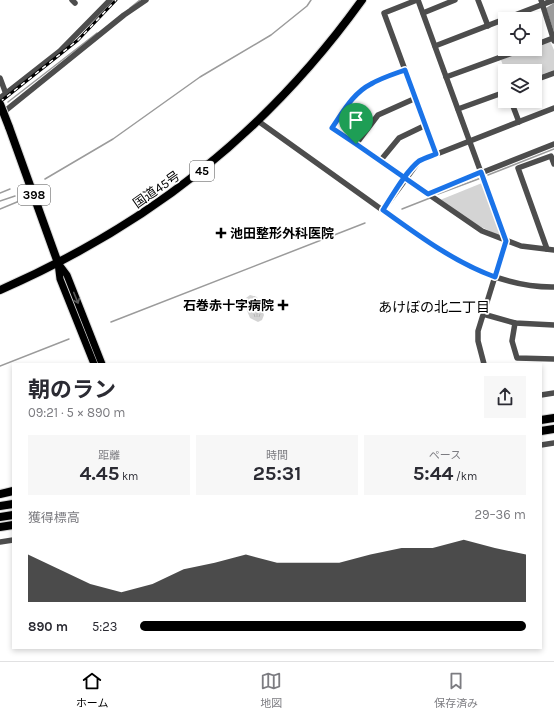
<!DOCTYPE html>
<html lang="ja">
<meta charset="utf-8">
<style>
:root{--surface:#fff;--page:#f7f7f7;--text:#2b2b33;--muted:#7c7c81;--line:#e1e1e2;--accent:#000}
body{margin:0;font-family:Karla,"Noto Sans JP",sans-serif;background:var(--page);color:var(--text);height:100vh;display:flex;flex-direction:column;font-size:15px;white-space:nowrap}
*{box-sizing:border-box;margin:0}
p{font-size:13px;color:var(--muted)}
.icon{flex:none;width:22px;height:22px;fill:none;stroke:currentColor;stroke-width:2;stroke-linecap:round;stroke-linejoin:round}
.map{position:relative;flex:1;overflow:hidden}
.side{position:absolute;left:12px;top:363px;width:530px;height:286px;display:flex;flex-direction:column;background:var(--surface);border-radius:0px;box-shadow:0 2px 6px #0003}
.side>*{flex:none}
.tools{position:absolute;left:498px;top:12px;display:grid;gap:8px}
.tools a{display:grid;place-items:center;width:44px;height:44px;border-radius:0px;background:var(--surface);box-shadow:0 2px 6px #0003;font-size:20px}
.pin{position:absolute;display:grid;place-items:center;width:34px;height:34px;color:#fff;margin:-41px -17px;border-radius:50% 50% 50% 0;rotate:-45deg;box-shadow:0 0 4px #0007}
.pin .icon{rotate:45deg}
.round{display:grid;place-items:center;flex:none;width:42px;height:42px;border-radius:0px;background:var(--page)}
.summary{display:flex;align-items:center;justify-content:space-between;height:68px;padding:0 16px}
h1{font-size:22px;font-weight:700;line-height:30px}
.figures{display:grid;grid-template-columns:repeat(3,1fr);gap:6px;height:68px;padding:4px 16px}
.figures div{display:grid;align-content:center;border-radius:0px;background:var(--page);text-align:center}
.figures b{font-size:20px;font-weight:700}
.figures small{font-size:11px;font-weight:400}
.figures p{font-size:11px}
.chart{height:112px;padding:8px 16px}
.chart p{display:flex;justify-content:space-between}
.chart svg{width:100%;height:72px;margin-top:4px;fill:var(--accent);opacity:.7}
ul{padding:0 16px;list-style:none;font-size:13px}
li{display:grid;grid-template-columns:64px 48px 1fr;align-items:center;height:30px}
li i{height:10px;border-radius:5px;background:var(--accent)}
.tab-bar{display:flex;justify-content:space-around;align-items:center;height:56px;border-top:1px solid var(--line);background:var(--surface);font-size:11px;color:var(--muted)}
.tab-bar a{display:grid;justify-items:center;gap:2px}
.tab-bar .selected{color:var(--accent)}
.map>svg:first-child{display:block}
.grass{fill:url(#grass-tufts)}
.park{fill:#d4d4d4}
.water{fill:#9b9b9b}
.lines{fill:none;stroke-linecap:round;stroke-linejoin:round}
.stream{stroke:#9b9b9b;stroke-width:1.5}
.major-casing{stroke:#dbdbdb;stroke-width:9}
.highway-casing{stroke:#dbdbdb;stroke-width:10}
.minor{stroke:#4d4d4d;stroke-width:5.5}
.major{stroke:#000;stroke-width:7}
.highway{stroke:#000;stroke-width:8}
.rail-casing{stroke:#000;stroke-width:3}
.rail{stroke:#fff;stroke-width:1.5;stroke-dasharray:4.5;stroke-linecap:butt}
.highway-bridge-casing{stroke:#dbdbdb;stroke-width:10;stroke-linecap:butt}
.highway-bridge{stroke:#000;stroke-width:8}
.oneway{stroke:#595959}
.route-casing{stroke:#fff;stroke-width:8}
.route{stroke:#1a73e8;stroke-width:5}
.poi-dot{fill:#000;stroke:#fff;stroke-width:1.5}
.labels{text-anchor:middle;stroke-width:3.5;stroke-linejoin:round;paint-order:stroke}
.shield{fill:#fff;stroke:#4c4c4c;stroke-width:1}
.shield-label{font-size:12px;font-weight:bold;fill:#000}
.street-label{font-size:13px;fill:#000;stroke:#fff}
.poi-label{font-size:13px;font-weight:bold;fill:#000;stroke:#fff;text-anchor:start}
.neighbourhood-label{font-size:14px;fill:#000;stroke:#fff}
</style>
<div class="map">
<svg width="554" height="661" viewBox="0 0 554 661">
<defs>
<pattern id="grass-tufts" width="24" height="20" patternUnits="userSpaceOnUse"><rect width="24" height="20" fill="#d4d4d4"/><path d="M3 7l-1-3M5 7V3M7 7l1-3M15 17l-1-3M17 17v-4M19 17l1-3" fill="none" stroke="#b4b4b4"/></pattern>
</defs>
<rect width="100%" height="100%" fill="#fff"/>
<polygon class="grass" points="250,295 257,297 264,315 262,320 258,322 250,318 244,303 246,298"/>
<g class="park">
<polygon points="550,41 554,50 554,70 535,77 535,71 505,71 501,60 528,49 535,49 535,47"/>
<polygon points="482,183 501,235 500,236 475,224 440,200"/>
</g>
<polygon class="water" points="554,3 554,32 546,8"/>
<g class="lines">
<g class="stream">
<polyline points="130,8 140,0"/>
<polyline points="8,102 97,33"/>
<polyline points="488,175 554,149"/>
<polyline points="45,179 113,139 200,77 271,35 307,6 311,0"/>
<polyline points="0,193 10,189"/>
<polyline points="438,194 481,178"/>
<polyline points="0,201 15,196"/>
<polyline points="0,209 17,202"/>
<polyline points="402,209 430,198"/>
<polyline points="111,322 365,223"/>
<polyline points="0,366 69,339"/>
</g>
<g class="major-casing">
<g id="major">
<polyline points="58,263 67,275 102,364"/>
<polyline points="58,263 60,279 94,364"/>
</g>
</g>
<g class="highway-casing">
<g id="highway">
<polyline points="9,127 58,263"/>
<path d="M0 290C149 225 267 132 362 0"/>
<polyline points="541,420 554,418"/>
<polyline points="541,431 554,429"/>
<polyline points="0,494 13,491"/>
<polyline points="0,506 13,504"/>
<polyline points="0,517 13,515"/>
<polyline points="0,527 13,525"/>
</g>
</g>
<g class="minor">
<polyline points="72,0 75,3"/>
<polyline points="417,0 384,13 436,154"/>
<polyline points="418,0 506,241 478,331 478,341 484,364"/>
<polyline points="478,0 488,26"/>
<polyline points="541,0 554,41"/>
<polyline points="423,13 455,0"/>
<polyline points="535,45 553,38"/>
<polyline points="435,46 554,0"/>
<path d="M405 70C394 74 381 78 371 84 353 93 343 112 332 128L482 231 521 246 554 250"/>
<polyline points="446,77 523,49"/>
<polyline points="0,78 6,94"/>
<polyline points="535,80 554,73"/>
<polyline points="0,98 60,51 110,0"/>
<polyline points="511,101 519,122"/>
<polyline points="458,109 505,92"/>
<polyline points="0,115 124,15 146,0"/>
<path d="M258 121C294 147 331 173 367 199 423 239 482 288 554 287"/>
<polyline points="356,144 378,115 416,98"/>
<polyline points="380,161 399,138 426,125"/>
<polyline points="428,194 554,144"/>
<polyline points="383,210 419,161 554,108"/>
<polyline points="547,249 518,168 551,156 554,164"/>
<polyline points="483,314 515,323 554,325"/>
<polyline points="515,323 512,341 517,358 554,359"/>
<polyline points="541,395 554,393"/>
<polyline points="541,445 554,443"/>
<polyline points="0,542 13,540"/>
</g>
<use href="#major" class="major"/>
<use href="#highway" class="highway"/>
<g class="rail-casing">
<polyline id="rail" points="0,102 78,40 116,0"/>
</g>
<use href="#rail" class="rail"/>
<g class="highway-bridge-casing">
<polyline id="highway-bridge" points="0,104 9,127"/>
</g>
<use href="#highway-bridge" class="highway-bridge"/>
</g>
<defs><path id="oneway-shaft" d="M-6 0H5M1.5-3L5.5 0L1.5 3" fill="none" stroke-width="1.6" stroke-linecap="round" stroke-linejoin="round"/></defs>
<use class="oneway" href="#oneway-shaft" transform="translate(76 298) rotate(68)"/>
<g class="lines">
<g class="route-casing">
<path id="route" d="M356 144 332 128C343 112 353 93 371 84 381 78 394 74 405 70L436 154C431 156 424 158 419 161 406 171 392 196 383 210 419 236 454 262 495 277L506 241 481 172 428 194 356 144"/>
</g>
<use href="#route" class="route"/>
</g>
<g class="poi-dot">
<path d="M219 227h4v4h4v4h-4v4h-4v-4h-4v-4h4z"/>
<path d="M281 299h4v4h4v4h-4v4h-4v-4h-4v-4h4z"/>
</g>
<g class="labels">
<g class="shield">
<rect x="190" y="161" width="24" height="20" rx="3"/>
<rect x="18" y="185" width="32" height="20" rx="3"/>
</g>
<g class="shield-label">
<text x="202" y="175">45</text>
<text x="34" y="199">398</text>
</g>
<g class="street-label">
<text transform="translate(156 189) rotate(-35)" y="5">国道45号</text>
</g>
<g class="poi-label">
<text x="230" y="238">池田整形外科医院</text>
<text x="274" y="310" text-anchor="end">石巻赤十字病院</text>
</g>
<g class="neighbourhood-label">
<text x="434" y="312">あけぼの北二丁目</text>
</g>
</g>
</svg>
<div class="tools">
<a><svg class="icon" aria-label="locate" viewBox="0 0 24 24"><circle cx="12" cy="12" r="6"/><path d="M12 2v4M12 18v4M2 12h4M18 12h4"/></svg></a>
<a><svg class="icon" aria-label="layers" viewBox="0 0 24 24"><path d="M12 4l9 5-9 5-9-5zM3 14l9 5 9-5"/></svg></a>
</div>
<div class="pin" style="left:356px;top:144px;background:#1e9e55"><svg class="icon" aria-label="arrive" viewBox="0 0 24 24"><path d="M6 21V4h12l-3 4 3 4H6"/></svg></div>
<section class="side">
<div class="summary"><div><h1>朝のラン</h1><p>09:21 · 5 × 890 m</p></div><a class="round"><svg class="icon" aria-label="share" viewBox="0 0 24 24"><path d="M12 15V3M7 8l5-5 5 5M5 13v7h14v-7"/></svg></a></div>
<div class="figures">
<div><p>距離</p><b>4.45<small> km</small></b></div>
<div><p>時間</p><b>25:31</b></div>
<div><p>ペース</p><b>5:44<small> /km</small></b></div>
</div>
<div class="chart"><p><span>獲得標高</span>29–36 m</p>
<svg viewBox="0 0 160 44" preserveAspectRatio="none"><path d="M0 44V15L10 24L20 33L30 38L40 33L50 24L60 20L70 15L80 20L90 20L100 20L110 15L120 11L130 11L140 6L150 11L160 15V44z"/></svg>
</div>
<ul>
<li><b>890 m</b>5:23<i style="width:100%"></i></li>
</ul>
</section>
</div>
<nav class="tab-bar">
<a class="selected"><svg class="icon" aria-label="home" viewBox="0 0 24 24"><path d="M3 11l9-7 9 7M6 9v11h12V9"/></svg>ホーム</a>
<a><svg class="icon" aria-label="map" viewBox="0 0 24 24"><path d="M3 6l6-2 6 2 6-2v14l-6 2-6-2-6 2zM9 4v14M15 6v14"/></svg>地図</a>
<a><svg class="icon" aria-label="saved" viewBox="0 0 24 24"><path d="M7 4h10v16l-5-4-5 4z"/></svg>保存済み</a>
</nav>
